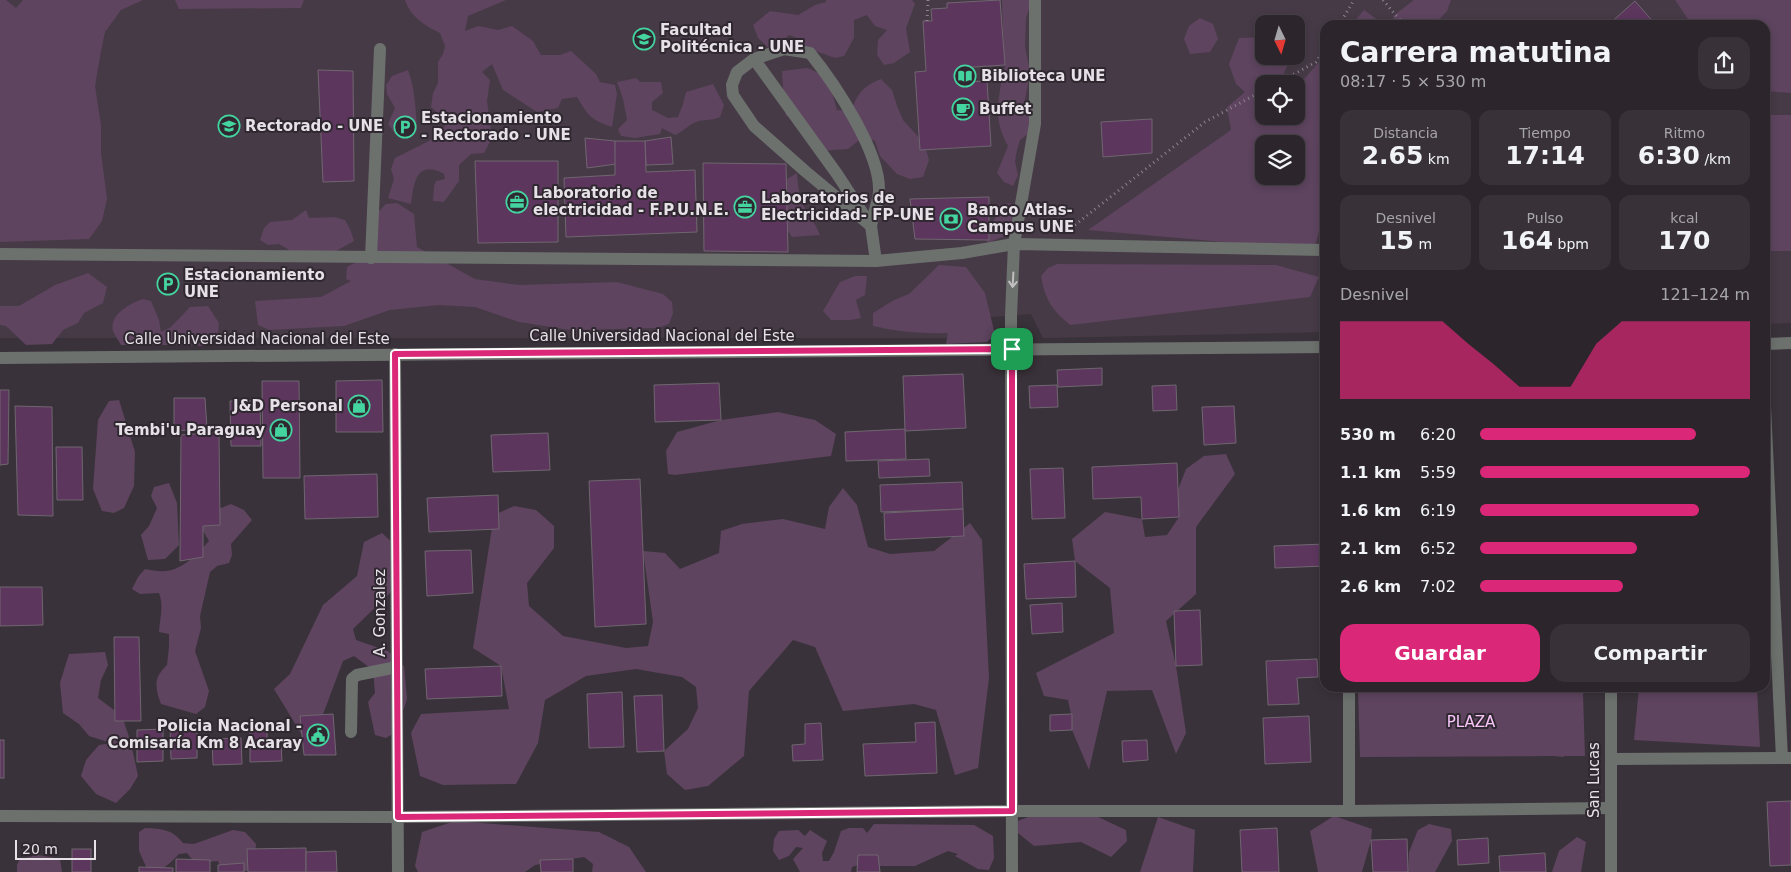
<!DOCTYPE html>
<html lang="es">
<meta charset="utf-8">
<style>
:root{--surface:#2c262c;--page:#383238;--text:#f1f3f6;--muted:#a6a5a9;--line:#484348;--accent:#db2777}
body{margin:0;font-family:"DejaVu Sans",sans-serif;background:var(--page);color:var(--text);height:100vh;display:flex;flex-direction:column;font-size:19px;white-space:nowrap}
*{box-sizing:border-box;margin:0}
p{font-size:16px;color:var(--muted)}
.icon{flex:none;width:28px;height:28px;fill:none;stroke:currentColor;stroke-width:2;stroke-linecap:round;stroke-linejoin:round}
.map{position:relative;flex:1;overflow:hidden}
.side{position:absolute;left:1320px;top:20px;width:450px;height:672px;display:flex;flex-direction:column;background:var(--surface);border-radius:15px;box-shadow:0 2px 8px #0003,0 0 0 1px var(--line)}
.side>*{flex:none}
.needle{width:32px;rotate:175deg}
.tools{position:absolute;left:1255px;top:15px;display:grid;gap:10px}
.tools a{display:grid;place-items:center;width:50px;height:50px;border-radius:10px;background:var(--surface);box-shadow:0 2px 8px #0003,0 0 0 1px var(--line);font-size:25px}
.scale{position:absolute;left:15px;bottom:12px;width:81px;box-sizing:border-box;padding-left:5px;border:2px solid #e6e1e6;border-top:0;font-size:14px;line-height:18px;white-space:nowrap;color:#e6e1e6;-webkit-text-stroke:4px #302830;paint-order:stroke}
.pin{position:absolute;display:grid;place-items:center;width:42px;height:42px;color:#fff;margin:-21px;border-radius:10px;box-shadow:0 2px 8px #0006}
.round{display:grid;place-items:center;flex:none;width:52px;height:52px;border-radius:15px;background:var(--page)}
.head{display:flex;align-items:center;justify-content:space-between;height:85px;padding:0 20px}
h1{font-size:28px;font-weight:700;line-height:38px}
.figures{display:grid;grid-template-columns:repeat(3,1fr);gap:8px;height:85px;padding:5px 20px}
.figures div{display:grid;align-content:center;border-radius:12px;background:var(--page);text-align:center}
.figures b{font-size:25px;font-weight:700}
.figures small{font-size:14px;font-weight:400}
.figures p{font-size:14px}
.chart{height:140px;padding:10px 20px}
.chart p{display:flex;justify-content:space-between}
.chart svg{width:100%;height:90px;margin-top:5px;fill:var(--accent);opacity:.7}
.cta{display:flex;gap:10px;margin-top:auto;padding:10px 20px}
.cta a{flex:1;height:58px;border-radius:15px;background:var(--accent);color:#fff;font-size:20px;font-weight:700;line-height:58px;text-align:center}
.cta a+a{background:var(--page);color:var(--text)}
ul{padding:0 20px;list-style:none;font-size:16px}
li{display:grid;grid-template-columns:80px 60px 1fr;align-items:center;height:38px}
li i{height:12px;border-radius:6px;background:var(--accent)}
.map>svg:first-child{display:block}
.built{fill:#463a46;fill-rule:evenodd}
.green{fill:#5e445f;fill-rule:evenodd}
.building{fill:#5d365e;stroke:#6f666f}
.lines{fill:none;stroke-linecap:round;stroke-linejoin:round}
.path{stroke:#8c858c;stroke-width:3;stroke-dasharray:1 4;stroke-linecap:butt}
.minor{stroke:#6c716e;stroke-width:12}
.oneway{stroke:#c1bfc2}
.route-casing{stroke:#fff;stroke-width:10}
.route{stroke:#db2777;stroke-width:6}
.labels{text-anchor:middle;stroke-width:4;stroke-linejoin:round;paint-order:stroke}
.poi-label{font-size:15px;font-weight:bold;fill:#e6e1e6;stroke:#302830;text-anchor:start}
.street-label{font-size:15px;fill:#e6e1e6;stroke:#302830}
.park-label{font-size:15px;fill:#f9c6fa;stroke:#302830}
</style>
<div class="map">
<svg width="1791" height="872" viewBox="0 0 1791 872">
<rect width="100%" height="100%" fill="#3a323a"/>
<path class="built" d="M0 0H1791V323L1765 324V25H1325V332L1043 338 1031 314 991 317 979 338H0ZM1264 24H1296V56H1264ZM1264 84H1296V116H1264ZM1264 144H1296V176H1264Z"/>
<g class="green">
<polygon points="0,0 6,0 16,8 23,0 143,0 121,10 105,32 101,51 95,86 101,125 101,153 107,199 102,221 89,239 0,242"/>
<polygon points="175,0 304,0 301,8 179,9"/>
<path d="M405 0H506L468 16 465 31 478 26 498 30 512 26 533 41 541 55H560L571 51 596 74 600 82 615 85 617 94 612 127C590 119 589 117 577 97L562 99 558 108 537 112 503 90 492 64 482 72 490 80 487 101 492 138 484 153 471 154 459 165V181L444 202 433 201 434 186 436 181 445 179 444 174C416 159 414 183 411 204L388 198 394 179 391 169 395 158 435 138 445 126 441 116 431 107 433 93 438 83V62L443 54 445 46 440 33C425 26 410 16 405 0Z"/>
<polygon points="826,0 912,0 915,4 906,28 910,52 894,63 884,65 877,55 878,40 887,30 875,26 867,15 854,20 854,38 844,56 835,58 807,48 800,39 789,35 771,50 758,38 753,25 770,11 798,15 815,5 826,2"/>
<path d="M1002 0H1032L1026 18 1025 47 1030 72 1024 105 1028 112 1031 124 1029 133 1020 140 1017 150 1015 161 1018 175 1013 186 1004 182 997 173 1008 146C995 122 997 109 1001 83 1002 73 1007 71 1004 60Z"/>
<polygon points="1414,0 1451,0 1447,11 1434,25 1395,25 1393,16"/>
<polygon points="1675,0 1791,0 1791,93 1765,91 1765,25 1692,25"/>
<polygon points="1364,10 1385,25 1351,25"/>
<polygon points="1200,18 1213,24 1218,39 1210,52 1190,54 1184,39 1189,26"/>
<path d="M1264 37V56H1286L1289 62 1279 84H1264V116H1296V84L1305 78 1325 55V209L1314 250 1088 230 1231 130 1227 107 1245 92 1236 84 1229 64 1239 38ZM1264 144H1296V176H1264Z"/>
<path d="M807 68C831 76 830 87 837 110L851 111C858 93 863 86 881 79L892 90 897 106 903 120 924 143 929 160 923 177 910 179 897 174 880 156 875 141 863 137 848 149 819 151 798 120 786 116 784 107 782 71Z"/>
<path d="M408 70C415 88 416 111 417 131L396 135 388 124 395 108 387 94 386 85 392 76Z"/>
<path d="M636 78 640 82H661L663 93 652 102V110L668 118 678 117 683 104 686 92 713 84 724 105 720 117C712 121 704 119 696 122 688 125 684 131 675 135L662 128 660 134 635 138 621 136 618 129 627 120 623 99 617 82Z"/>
<rect x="1765" y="115" width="26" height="136"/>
<path d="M797 173C798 186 799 199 806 210 811 218 816 225 820 235L792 237 783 224 782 182Z"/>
<polygon points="397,203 414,214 417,247 475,279 519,285 617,282 663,294 672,302 673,313 669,324 658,328 570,330 519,322 475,307 439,305 390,310 344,326 269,330 258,325 255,301 321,297 351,281 346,279 347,267 366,257 378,212 386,204"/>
<path d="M1010 203 1015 208 1009 234 988 243 984 233C992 224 998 218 997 205Z"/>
<polygon points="306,210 309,218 334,217 345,220 350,229 354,241 329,255 294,253 279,244 268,245 260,240 264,228 270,222 292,220"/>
<path d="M1057 264 1276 265 1319 277 1310 297 1070 325C1052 310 1045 300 1041 276L1048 268Z"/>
<path d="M939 265 966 267 985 293 995 335 987 342 946 344 948 333C923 334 898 332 873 326V313L894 300 909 294Z"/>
<polygon points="88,273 107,287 103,303 84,313 78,323 63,330 52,344 26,345 6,326 0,325 0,306 19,306 55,285"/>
<polygon points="855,276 867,276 865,295 856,300 861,318 851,320 831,320 823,311 840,282"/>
<path d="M143 299 151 301 159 320 161 332 171 327 190 307 208 306 219 323 217 341 202 346 174 345H121C119 341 115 336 113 331 109 314 131 303 143 299Z"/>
<polygon points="119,400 135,452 134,486 124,508 114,513 102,511 93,489 98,420 109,401"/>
<polygon points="778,412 815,420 836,434 831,456 675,475 668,474 666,451 677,432 721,420"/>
<polygon points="1226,454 1235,474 1196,527 1196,594 1166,621 1176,666 1186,733 1176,754 1152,690 1107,691 1089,770 1072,730 1071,714 1068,700 1044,696 1036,673 1114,633 1110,588 1075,561 1072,539 1105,512 1142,519 1145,537 1167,535 1179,517 1178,490 1186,469 1204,456"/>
<polygon points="169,483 177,503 179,545 165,559 148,560 141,535 149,526 157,508 151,496 154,487"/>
<polygon points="843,488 857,505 868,547 890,554 934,551 970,523 982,540 989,678 978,768 955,775 936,710 914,704 843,711 815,647 793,640 749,691 744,756 708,786 685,790 667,774 664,751 688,729 698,708 696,687 682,677 636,669 586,676 545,700 538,743 516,784 443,785 420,776 411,733 421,714 509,709 501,666 473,648 494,515 514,506 536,510 554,526 554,548 527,583 529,606 563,636 626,648 648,646 653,622 643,551 665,553 680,569 719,553 721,531 742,524 783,519 825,529 829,507"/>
<path d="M231 504 244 510 252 520 231 544 232 555 229 563 217 566 210 572 200 616 201 628 195 651 209 691 205 707 196 714 161 704C155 687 153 678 167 665L169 647V634L159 632C160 617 164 606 159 593L140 594 132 589 138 577 145 569C151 570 159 572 165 571 183 570 198 553 209 541L199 524 213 511Z"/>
<polygon points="382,533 398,548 393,590 353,629 356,640 388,651 404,666 407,699 396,732 386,738 375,735 368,702 375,693 373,670 354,656 343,661 313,741 302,735 274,689 290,674 323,605 357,576 364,542"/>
<polygon points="105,652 108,665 101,680 98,698 122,716 131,743 138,776 130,789 116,803 96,794 81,776 86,760 99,745 111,743 89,736 79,724 63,713 60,683 69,654"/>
<polygon points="1358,688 1586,688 1583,694 1585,756 1564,756 1564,757 1553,756 1360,757"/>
<polygon points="1639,688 1757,688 1760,747 1634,740"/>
<polygon points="1096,816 1126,830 1127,841 1111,857 1081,842 1034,846 1018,833 1018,821 1028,817"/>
<polygon points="1334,816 1372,829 1371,840 1362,872 1318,872 1310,831"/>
<polygon points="1158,817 1195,830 1193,872 1140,872"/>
<polygon points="455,821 599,832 629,847 646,872 592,872 593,864 584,857 535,865 525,872 418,872 415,866 422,832"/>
<polygon points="874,824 974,825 993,836 994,858 989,870 978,869 955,856 958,854 948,851 915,866 880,866 868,862 852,867 851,872 800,872 793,859 803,848 796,847 789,856 779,860 773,851 774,839 779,831 798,830 805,836 810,830 827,841 822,853 823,861 829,861 834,852 841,831 849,828 863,828 867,833"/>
<polygon points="1429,824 1451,829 1452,841 1435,872 1408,872 1409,852 1418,830"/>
<path d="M145 828C162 829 172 829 183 843L194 844 233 830 245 832 256 844 255 857 251 870 242 872 222 871 218 861 195 863 187 853 179 854C169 864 163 872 148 871L139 851V832Z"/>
<polygon points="1577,837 1586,842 1581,872 1552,872 1559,851"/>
<polygon points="38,855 60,859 62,872 17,872 17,865 20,859"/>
</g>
<g class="building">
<polygon points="1000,0 1005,65 958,68 959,82 987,81 991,146 920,150 915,72 926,71 923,21 932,21 931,9 947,8 947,3"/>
<polygon points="1635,1 1656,25 1608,25"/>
<polygon points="318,70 353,71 354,181 323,182"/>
<polygon points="1152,119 1152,153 1103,157 1101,122"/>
<polygon points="671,137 673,164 646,165 645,141"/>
<polygon points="585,138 615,141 616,164 587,168"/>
<polygon points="615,141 645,141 646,172 695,170 697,232 566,237 564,178 615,175"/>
<polygon points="475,161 558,161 558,242 478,243"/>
<polygon points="703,163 786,164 788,252 704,251"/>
<polygon points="989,197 989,240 915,239 910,199"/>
<polygon points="1102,368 1102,385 1058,387 1057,370"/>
<polygon points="963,374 966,428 905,431 903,376"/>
<polygon points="382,380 383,432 336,432 336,381"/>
<polygon points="262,381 299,381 300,478 263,478"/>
<polygon points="719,383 721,420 655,422 654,385"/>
<polygon points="1057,385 1058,407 1030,408 1029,386"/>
<polygon points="1176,385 1177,410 1153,411 1152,386"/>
<polygon points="0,390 9,390 8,464 0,465"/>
<polygon points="174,398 205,398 207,429 174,431"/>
<polygon points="230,401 260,401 261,446 231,446"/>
<polygon points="15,406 52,407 53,516 18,515"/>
<polygon points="1234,406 1236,443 1204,445 1202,407"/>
<polygon points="905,429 906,459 846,461 845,432"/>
<polygon points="219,432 220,525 203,526 203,557 180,561 181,435"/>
<polygon points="548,433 550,470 493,472 491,435"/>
<polygon points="56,447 82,447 83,500 57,500"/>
<polygon points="929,459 930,476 879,478 878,461"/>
<polygon points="1177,463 1179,517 1142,519 1141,497 1093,499 1092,467"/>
<polygon points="1063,468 1065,518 1032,519 1030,469"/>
<polygon points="377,474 378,517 305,519 304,476"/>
<polygon points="640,479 646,624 595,627 589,481"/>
<polygon points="962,482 963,509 881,512 880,485"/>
<polygon points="498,495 499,529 429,532 427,498"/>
<polygon points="963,509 964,536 885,540 884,513"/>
<polygon points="1325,544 1325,566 1275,568 1274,546"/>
<polygon points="471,550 473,593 427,596 425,551"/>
<polygon points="1075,561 1076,597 1026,599 1024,564"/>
<polygon points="0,587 42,587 43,625 0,626"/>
<polygon points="1062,603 1063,632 1032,634 1030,605"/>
<polygon points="1200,610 1202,665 1176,666 1174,611"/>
<polygon points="114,637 139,637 141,721 115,721"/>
<polygon points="1317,659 1318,677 1297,678 1299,704 1268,705 1266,661"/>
<polygon points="501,666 502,696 427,699 425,669"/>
<polygon points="622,692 624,747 589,748 587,694"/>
<polygon points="662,695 664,751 637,752 634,696"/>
<polygon points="333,714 336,755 304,755 300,716"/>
<polygon points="1072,714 1072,730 1050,731 1050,715"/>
<polygon points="1309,716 1311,762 1265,764 1263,718"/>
<polygon points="935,722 937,773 865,776 863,744 916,742 915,723"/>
<polygon points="821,723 823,760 793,761 792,745 805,744 805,724"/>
<polygon points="197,726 197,758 171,759 170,727"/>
<polygon points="250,728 267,728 267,745 281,745 282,761 250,762"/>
<polygon points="163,729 163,761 137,762 137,730"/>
<polygon points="241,738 242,764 213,765 212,739"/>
<rect x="0" y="740" width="4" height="38"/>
<polygon points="1147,740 1148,760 1123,762 1122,741"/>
<polygon points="1791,801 1791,865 1770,866 1767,802"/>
<polygon points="1277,828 1279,872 1242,872 1240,830"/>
<polygon points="1488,838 1489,863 1458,865 1457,840"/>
<polygon points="1407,839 1408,872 1373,872 1371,840"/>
<polygon points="306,848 306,872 248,872 247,849"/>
<rect x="72" y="849" width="19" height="23"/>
<polygon points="336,851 337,872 306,872 306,852"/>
<polygon points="1545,853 1546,872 1500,872 1499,856"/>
<polygon points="858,855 878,855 880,872 857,872"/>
<polygon points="176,859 210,860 210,872 176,872"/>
<polygon points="573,859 573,872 541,872 540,860"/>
<polygon points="244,863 244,872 218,872 218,865"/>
<polygon points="139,867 173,868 173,872 139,872"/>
</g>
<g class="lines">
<g class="path">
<polyline points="1383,0 1404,25"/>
<polyline points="927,21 928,0"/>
<polyline points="1339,25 1354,0"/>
<polyline points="1276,84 1316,62 1325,47"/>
<polyline points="1075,225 1205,122 1264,90"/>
</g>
<g class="minor">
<path d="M784 49 810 53C835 84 881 153 879 192 878 203 873 215 871 226L805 171 754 126 733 95 732 85 737 72 754 59Z"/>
<polyline points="754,59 837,174 871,226 876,261"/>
<polyline points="0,254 876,261 962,253 1014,244 1035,124 1035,0"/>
<polyline points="371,258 380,49"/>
<polyline points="1765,344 1791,343"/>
<polyline points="395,354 398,872"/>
<polyline points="0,358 1325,347"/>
<polyline points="1765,407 1782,758"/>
<polyline points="1349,688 1349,811"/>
<polyline points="1611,688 1611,872"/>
<polyline points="351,732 352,679 357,675 397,667"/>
<polyline points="1611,759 1791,758"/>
<polyline points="0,816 398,817 1012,811 1349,811 1611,808"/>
<polyline points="1012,872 1011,316 1014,244 1325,250"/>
</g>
</g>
<defs><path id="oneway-shaft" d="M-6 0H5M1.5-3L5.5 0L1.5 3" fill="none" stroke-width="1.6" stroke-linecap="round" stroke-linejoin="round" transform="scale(1.25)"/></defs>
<use class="oneway" href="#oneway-shaft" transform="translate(1013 280) rotate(93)"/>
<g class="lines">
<g class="route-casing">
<polygon id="route" points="1012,349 1012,811 398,817 395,354"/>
</g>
<use href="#route" class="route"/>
</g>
<defs>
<g id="university-ring" transform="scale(1.125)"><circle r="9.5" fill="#302830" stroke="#43d4a0" stroke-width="1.5"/><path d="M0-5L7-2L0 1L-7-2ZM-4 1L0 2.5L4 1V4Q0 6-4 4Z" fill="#43d4a0"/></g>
<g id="library-ring" transform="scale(1.125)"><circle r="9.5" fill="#302830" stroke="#43d4a0" stroke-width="1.5"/><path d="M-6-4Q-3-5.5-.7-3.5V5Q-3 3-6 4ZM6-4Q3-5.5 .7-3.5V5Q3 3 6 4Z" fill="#43d4a0"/></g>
<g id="cafe-ring" transform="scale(1.125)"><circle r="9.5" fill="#302830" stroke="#43d4a0" stroke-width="1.5"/><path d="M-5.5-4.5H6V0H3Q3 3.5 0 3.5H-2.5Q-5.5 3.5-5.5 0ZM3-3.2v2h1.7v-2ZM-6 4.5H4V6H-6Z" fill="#43d4a0"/></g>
<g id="parking-ring" transform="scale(1.125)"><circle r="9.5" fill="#302830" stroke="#43d4a0" stroke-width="1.5"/><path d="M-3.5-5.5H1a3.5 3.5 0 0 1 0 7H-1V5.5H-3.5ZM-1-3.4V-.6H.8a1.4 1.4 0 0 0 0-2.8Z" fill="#43d4a0"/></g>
<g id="office-ring" transform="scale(1.125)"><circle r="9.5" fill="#302830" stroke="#43d4a0" stroke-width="1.5"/><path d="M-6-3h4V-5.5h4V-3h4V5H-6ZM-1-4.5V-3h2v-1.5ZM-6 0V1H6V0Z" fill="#43d4a0"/></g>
<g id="bank-ring" transform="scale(1.125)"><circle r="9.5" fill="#302830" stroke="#43d4a0" stroke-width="1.5"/><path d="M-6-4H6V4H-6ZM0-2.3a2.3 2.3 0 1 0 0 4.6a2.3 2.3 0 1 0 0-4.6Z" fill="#43d4a0"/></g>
<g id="shop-ring" transform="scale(1.125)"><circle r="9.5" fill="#302830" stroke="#43d4a0" stroke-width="1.5"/><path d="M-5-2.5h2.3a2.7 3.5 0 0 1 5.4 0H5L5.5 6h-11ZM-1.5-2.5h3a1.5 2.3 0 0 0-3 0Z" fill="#43d4a0"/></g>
<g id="civic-ring" transform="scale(1.125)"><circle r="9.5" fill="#302830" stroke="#43d4a0" stroke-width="1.5"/><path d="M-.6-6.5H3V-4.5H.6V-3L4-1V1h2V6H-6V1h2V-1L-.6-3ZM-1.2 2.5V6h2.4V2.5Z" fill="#43d4a0"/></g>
</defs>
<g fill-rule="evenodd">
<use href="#university-ring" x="644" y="39"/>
<use href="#library-ring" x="965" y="76"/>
<use href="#cafe-ring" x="963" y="109"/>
<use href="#university-ring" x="229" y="126"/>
<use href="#parking-ring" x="405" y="127"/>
<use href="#office-ring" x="517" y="202"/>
<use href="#office-ring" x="745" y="207"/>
<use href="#bank-ring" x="951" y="219"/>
<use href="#parking-ring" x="168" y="284"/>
<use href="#shop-ring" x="359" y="406"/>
<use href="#shop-ring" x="281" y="430"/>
<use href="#civic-ring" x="318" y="735"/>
</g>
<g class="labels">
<g class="poi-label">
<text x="660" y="35">Facultad<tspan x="660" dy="17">Politécnica - UNE</tspan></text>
<text x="981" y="81">Biblioteca UNE</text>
<text x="979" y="114">Buffet</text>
<text x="421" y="123">Estacionamiento<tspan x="421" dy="17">- Rectorado - UNE</tspan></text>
<text x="245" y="131">Rectorado - UNE</text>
<text x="533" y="198">Laboratorio de<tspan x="533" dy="17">electricidad - F.P.U.N.E.</tspan></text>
<text x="761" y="203">Laboratorios de<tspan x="761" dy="17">Electricidad- FP-UNE</tspan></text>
<text x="967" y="215">Banco Atlas-<tspan x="967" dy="17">Campus UNE</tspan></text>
<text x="184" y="280">Estacionamiento<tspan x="184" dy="17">UNE</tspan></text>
<text x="343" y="411" text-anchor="end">J&amp;D Personal</text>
<text x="265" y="435" text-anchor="end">Tembi'u Paraguay</text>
<text x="302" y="731" text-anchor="end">Policia Nacional -<tspan x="302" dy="17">Comisaría Km 8 Acaray</tspan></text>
</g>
<g class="street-label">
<text x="662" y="341">Calle Universidad Nacional del Este</text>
<text x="257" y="344">Calle Universidad Nacional del Este</text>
<text transform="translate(380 613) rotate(-90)" y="5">A. Gonzalez</text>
<text transform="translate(1594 780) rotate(-90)" y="5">San Lucas</text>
</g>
<g class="park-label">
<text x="1471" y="727">PLAZA</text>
</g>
</g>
</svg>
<div class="tools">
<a><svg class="needle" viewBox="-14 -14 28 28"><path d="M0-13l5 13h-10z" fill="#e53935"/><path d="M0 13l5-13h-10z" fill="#a6a5a9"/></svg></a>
<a><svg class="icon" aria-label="locate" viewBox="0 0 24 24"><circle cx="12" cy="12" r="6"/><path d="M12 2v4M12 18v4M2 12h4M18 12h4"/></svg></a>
<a><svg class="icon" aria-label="layers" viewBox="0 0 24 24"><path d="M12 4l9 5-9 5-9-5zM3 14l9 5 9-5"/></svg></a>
</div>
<div class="scale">20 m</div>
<div class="pin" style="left:1012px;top:349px;background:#1e9e55"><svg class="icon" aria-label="arrive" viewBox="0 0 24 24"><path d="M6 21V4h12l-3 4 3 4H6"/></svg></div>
<section class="side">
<div class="head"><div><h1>Carrera matutina</h1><p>08:17 · 5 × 530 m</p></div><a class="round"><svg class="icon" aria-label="share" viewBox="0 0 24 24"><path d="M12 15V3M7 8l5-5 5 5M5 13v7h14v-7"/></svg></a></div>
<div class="figures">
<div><p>Distancia</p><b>2.65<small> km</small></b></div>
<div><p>Tiempo</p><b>17:14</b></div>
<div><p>Ritmo</p><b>6:30<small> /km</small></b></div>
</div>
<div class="figures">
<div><p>Desnivel</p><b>15<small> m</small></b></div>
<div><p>Pulso</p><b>164<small> bpm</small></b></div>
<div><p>kcal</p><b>170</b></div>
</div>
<div class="chart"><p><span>Desnivel</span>121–124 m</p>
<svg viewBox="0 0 160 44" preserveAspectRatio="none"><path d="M0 44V6L10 6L20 6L30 6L40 6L50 17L60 27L70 38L80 38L90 38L100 17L110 6L120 6L130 6L140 6L150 6L160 6V44z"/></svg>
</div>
<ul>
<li><b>530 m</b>6:20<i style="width:80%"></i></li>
<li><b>1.1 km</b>5:59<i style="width:100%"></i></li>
<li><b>1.6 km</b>6:19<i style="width:81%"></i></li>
<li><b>2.1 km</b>6:52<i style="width:58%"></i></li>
<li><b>2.6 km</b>7:02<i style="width:53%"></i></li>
</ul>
<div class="cta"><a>Guardar</a><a>Compartir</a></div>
</section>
</div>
